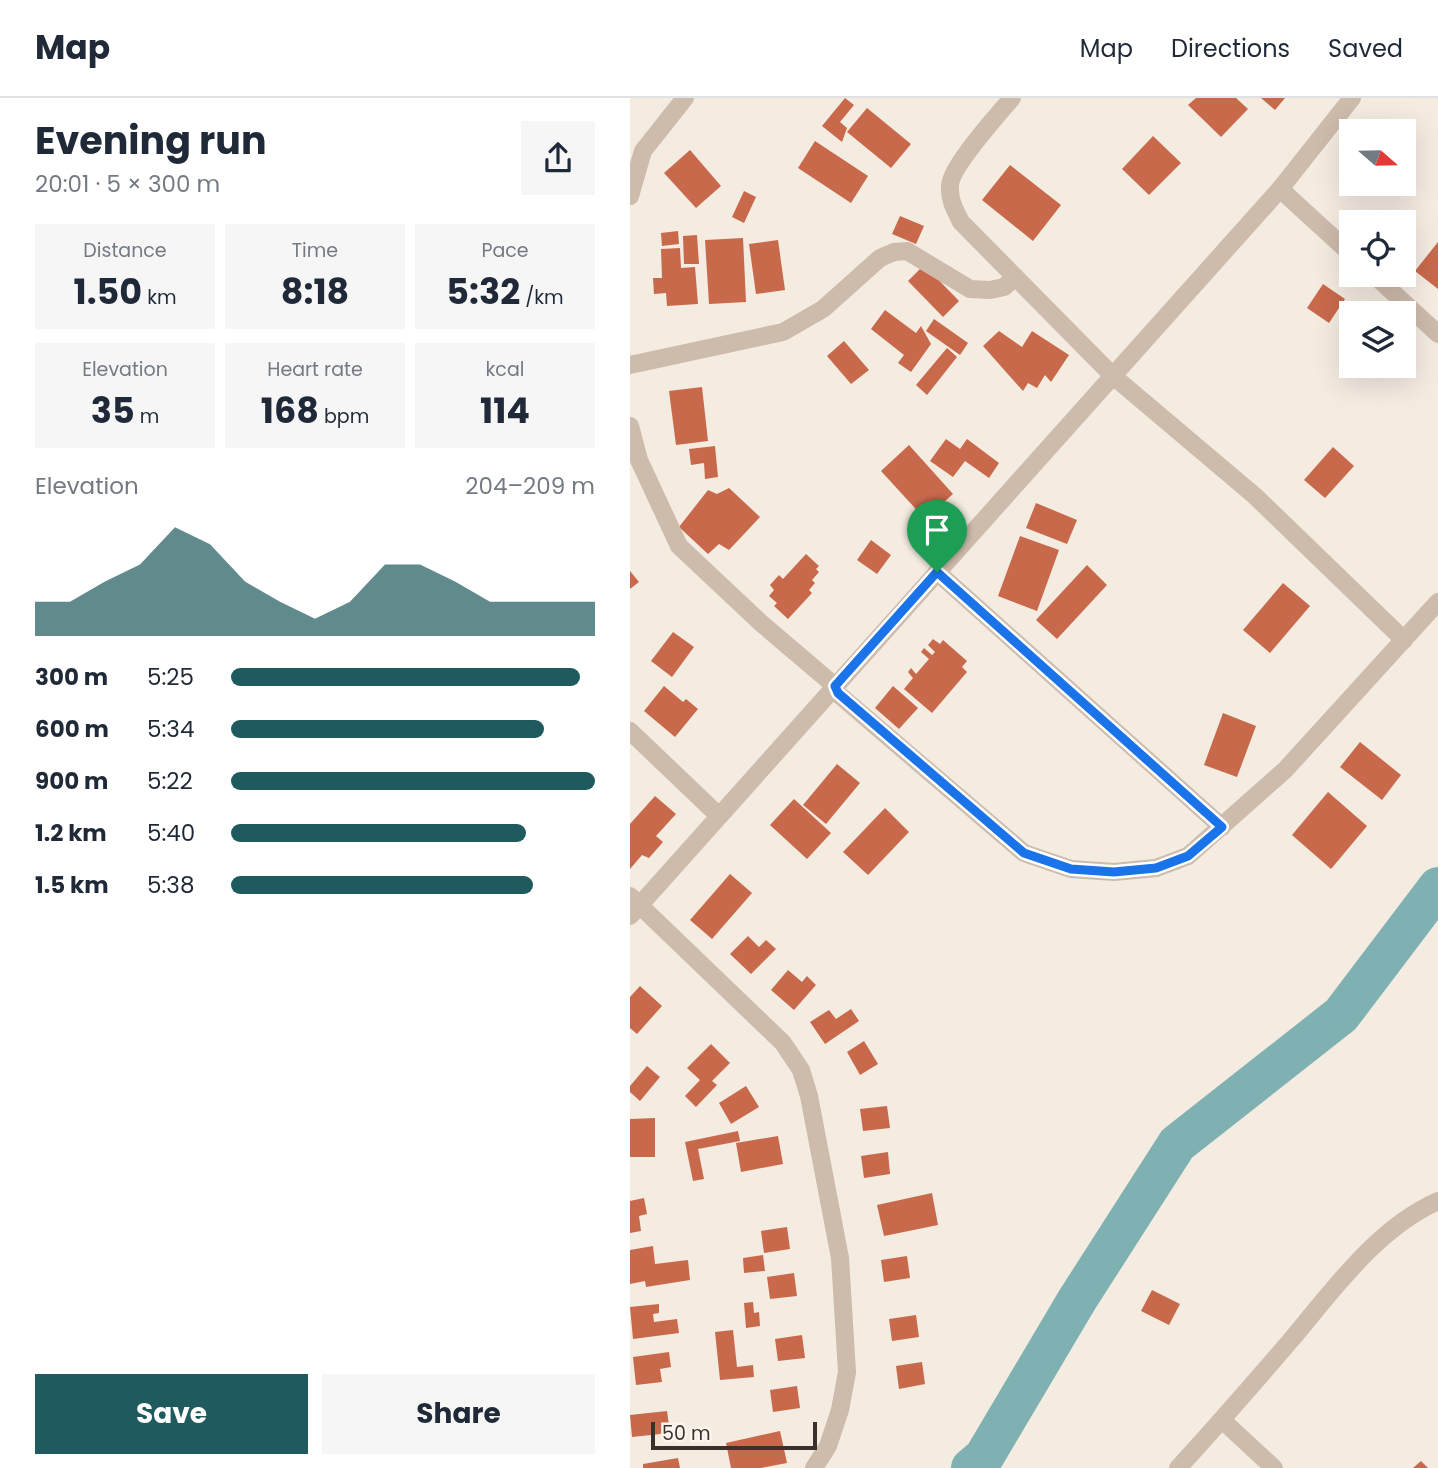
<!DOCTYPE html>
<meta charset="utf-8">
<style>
:root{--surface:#fff;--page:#f6f6f7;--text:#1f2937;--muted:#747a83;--line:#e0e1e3;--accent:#1f5a5e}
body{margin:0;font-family:Poppins,sans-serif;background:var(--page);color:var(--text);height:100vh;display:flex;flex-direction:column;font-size:26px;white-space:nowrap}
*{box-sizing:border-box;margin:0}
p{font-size:23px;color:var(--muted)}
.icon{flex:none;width:38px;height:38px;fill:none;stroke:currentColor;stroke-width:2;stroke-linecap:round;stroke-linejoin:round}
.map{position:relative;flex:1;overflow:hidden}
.details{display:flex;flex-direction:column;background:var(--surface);width:630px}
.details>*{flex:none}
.needle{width:46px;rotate:110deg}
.buttons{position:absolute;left:709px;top:21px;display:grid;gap:14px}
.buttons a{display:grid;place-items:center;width:77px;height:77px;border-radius:0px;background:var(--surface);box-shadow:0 7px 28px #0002;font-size:35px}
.scale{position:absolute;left:21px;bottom:18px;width:166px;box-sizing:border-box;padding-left:7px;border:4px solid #3b302b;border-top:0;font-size:19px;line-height:24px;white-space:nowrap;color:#3b302b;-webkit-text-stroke:5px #fbf5ee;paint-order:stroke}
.pin{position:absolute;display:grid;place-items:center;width:60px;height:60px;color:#fff;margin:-72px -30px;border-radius:50% 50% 50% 0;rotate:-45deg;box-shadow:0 0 7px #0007}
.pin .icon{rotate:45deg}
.round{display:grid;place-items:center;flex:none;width:74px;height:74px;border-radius:0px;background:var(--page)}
.headline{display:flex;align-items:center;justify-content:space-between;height:119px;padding:0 35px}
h1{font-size:38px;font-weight:700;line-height:52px}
.figures{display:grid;grid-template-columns:repeat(3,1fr);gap:10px;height:119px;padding:7px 35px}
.figures div{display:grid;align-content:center;border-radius:0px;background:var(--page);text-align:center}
.figures b{font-size:35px;font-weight:700}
.figures small{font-size:19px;font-weight:400}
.figures p{font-size:19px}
.chart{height:196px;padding:14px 35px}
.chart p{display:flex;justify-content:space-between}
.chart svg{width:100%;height:126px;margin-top:7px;fill:var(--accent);opacity:.7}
.cta{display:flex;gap:14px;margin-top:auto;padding:14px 35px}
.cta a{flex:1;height:80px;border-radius:0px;background:var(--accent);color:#fff;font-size:28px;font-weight:700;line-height:80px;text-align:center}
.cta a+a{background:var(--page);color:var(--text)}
ul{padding:0 35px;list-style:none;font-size:23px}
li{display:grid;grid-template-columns:112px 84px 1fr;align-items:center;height:52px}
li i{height:18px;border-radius:9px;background:var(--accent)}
header{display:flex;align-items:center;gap:42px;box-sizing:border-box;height:98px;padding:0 35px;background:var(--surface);border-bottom:2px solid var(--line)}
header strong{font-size:33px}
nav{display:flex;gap:38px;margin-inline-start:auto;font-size:24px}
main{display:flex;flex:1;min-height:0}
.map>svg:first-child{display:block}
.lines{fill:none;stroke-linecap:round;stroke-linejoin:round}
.river{stroke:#7fb0b2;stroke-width:40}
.building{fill:#c8694b}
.minor{stroke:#cdbbac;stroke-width:18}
.route-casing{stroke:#fff;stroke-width:14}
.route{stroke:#1a73e8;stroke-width:9}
</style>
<header>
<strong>Map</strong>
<nav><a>Map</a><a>Directions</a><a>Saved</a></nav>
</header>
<main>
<section class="details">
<div class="headline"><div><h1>Evening run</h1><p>20:01 · 5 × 300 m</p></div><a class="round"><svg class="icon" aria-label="share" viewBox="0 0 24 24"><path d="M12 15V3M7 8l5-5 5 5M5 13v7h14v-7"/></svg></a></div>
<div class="figures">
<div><p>Distance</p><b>1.50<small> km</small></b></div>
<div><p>Time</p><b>8:18</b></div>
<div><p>Pace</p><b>5:32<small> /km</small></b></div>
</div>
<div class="figures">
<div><p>Elevation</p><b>35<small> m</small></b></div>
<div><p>Heart rate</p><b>168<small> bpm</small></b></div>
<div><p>kcal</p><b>114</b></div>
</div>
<div class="chart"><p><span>Elevation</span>204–209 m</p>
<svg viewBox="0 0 160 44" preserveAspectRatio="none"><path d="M0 44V32L10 32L20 25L30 19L40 6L50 12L60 25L70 32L80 38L90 32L100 19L110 19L120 25L130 32L140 32L150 32L160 32V44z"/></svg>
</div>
<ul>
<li><b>300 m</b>5:25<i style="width:96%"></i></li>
<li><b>600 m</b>5:34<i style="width:86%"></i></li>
<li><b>900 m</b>5:22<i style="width:100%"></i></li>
<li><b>1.2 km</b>5:40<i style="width:81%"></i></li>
<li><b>1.5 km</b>5:38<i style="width:83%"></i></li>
</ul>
<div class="cta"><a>Save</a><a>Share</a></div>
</section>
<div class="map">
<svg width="808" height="1370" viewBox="0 0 808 1370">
<rect width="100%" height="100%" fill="#f4ebe1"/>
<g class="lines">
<polyline class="river" points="341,1370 354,1359 447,1202 547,1046 711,917 808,789"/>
</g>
<g class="building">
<polygon points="215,0 224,7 210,24 217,30 212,44 192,28"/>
<polygon points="566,0 606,0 618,11 591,39 558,7"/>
<polygon points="631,0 655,0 645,12"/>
<polygon points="237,10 281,46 261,70 217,34"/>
<polygon points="523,38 551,65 519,97 492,71"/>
<polygon points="185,43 238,78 221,105 168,70"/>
<polygon points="60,52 91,88 66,110 34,75"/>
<polygon points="380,67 431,107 403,143 352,102"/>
<polygon points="114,93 126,99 114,125 102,119"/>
<polygon points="270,118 294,128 286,146 262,136"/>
<polygon points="48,133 49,146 32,148 31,135"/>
<polygon points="67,137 69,166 54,166 53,138"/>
<polygon points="113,140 116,204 79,206 75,142"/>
<polygon points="148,142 155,192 126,196 119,146"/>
<polygon points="808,144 808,191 785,173"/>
<polygon points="50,150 51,170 65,169 68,206 37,208 36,195 24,196 23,180 32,180 31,151"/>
<polygon points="294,167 329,203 313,219 278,183"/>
<polygon points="693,186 715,201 699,225 677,210"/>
<polygon points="255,212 286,235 291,228 301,246 281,274 268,265 274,257 241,231"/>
<polygon points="304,221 338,245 330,257 296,233"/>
<polygon points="369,233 392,249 402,233 439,257 421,284 415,277 407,290 398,285 393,293 353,248"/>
<polygon points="214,243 239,272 221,286 197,258"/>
<polygon points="317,250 327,259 297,297 286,287"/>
<polygon points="72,289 78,343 46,347 39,293"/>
<polygon points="316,341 330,351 337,341 369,365 359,380 335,363 323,379 300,363"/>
<polygon points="279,347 323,396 295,421 251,373"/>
<polygon points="85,348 88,379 75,381 74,365 61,367 59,351"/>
<polygon points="703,349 724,368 695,400 674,382"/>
<polygon points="99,390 130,419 99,452 89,446 78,456 49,429 78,392 87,396"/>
<polygon points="406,405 447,422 437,446 396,430"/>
<polygon points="390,438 429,452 407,513 368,498"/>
<polygon points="241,442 261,457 247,476 227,462"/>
<polygon points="176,456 189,468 186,471 189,474 182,482 185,485 179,492 182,495 158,521 144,508 147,505 139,498 144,492 140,487 149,477 153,481"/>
<polygon points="457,467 477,487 427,541 406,522"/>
<polygon points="0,473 9,484 0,491"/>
<polygon points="653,485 680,508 640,555 613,532"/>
<polygon points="43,534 64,549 42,579 21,563"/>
<polygon points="303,541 310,546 313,542 337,563 332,569 337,574 302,615 274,591 283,580 278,574 281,570 286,576 299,561 291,554 294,550 302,557 305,554 298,547"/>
<polygon points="34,588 53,604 56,601 68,611 45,639 14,613"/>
<polygon points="263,588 288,610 269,631 245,610"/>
<polygon points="593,615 626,628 607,679 574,667"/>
<polygon points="730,644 771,677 752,702 710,669"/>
<polygon points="207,666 230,685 196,726 173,707"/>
<polygon points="698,694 737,728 701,771 662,737"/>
<polygon points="25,698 46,716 26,738 33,744 19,760 12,757 0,771 0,726"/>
<polygon points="164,701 201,735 177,761 140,727"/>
<polygon points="255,710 279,734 238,777 213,754"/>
<polygon points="100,776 122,795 82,841 60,822"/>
<polygon points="118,838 129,849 136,842 146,851 121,876 100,856"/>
<polygon points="158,872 172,884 177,878 186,887 164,912 141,892"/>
<polygon points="10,888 32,908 7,936 0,930 0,899"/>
<polygon points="221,911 229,923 195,946 180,924 199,912 206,921"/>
<polygon points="234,943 248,966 230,977 217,954"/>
<polygon points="81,946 100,965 82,983 87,987 66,1009 55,998 70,982 57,970"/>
<polygon points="17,968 30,979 10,1003 0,994 0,988"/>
<polygon points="116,988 129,1009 101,1026 89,1005"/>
<polygon points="257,1008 260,1030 233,1033 230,1011"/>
<polygon points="25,1020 25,1059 0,1059 0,1021"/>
<polygon points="108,1033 110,1043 68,1051 74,1081 63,1083 55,1044"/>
<polygon points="148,1038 153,1066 111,1074 106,1045"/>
<polygon points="258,1054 260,1076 234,1080 231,1058"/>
<polygon points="302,1095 308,1127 254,1138 247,1107"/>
<polygon points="14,1100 17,1116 9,1118 11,1133 0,1135 0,1103"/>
<polygon points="157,1129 160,1151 134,1155 131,1133"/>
<polygon points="23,1148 25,1166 58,1162 60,1182 16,1189 15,1183 0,1186 0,1152"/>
<polygon points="133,1157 135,1173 114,1175 113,1160"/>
<polygon points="277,1158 280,1180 254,1184 251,1162"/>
<polygon points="164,1175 167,1198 140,1201 137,1179"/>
<polygon points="522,1192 550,1206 539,1227 511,1213"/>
<polygon points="123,1204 124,1215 129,1214 130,1228 116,1230 114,1205"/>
<polygon points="29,1206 29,1215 23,1216 24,1224 47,1221 49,1235 3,1241 0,1209"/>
<polygon points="286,1217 289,1239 262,1243 259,1221"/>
<polygon points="103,1232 107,1269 123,1267 124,1279 90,1282 85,1234"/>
<polygon points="172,1237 175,1260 148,1263 145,1241"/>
<polygon points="39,1254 41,1269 30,1271 32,1284 6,1287 3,1259"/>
<polygon points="292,1264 295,1286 269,1291 266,1268"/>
<polygon points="167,1288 170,1310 143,1314 140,1292"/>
<polygon points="37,1313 40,1335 2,1339 0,1317"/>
<polygon points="150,1333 157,1365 131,1370 101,1370 96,1345"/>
<polygon points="48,1360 50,1370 13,1370 13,1366"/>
<polygon points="791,1363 798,1370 783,1370"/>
</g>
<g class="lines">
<g class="minor">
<path d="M382 0C368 17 320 69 320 88 319 102 325 112 331 124L483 278 625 398 774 542"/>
<polyline points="650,91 721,156"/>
<polyline points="0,98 13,53 55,0"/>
<polyline points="744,177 808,236"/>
<polyline points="0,267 153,234 193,211 250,160 264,154 277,153 340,191 360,192 374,189 385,179"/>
<polyline points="0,328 9,362 49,448 131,525 205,588 207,595 394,755 441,771 484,774 526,770 558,758 655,672 808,504"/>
<polyline points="307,474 592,729"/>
<polyline points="0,633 89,718"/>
<polyline points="0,798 153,945 171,972 179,998 210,1160 217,1274 210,1312 198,1348 184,1370"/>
<polyline points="0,818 650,91 722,0"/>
<polyline points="592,1322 644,1370"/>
<path d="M548 1370C587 1328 624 1285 661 1242 703 1192 747 1130 808 1103"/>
</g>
</g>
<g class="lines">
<g class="route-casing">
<polygon id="route" points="307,474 592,729 558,758 526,770 484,774 441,771 394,755 208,595 205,588"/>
</g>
<use href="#route" class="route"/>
</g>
</svg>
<div class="buttons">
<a><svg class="needle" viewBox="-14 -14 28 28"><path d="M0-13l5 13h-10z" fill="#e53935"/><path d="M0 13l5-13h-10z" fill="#747a83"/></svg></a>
<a><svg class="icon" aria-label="locate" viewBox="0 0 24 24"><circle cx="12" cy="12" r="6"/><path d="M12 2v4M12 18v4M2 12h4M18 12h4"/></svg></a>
<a><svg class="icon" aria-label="layers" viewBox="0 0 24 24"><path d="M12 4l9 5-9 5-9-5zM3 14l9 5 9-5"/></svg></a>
</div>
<div class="scale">50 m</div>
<div class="pin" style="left:307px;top:474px;background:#1e9e55"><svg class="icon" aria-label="arrive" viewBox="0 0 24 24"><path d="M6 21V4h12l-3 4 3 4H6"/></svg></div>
</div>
</main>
